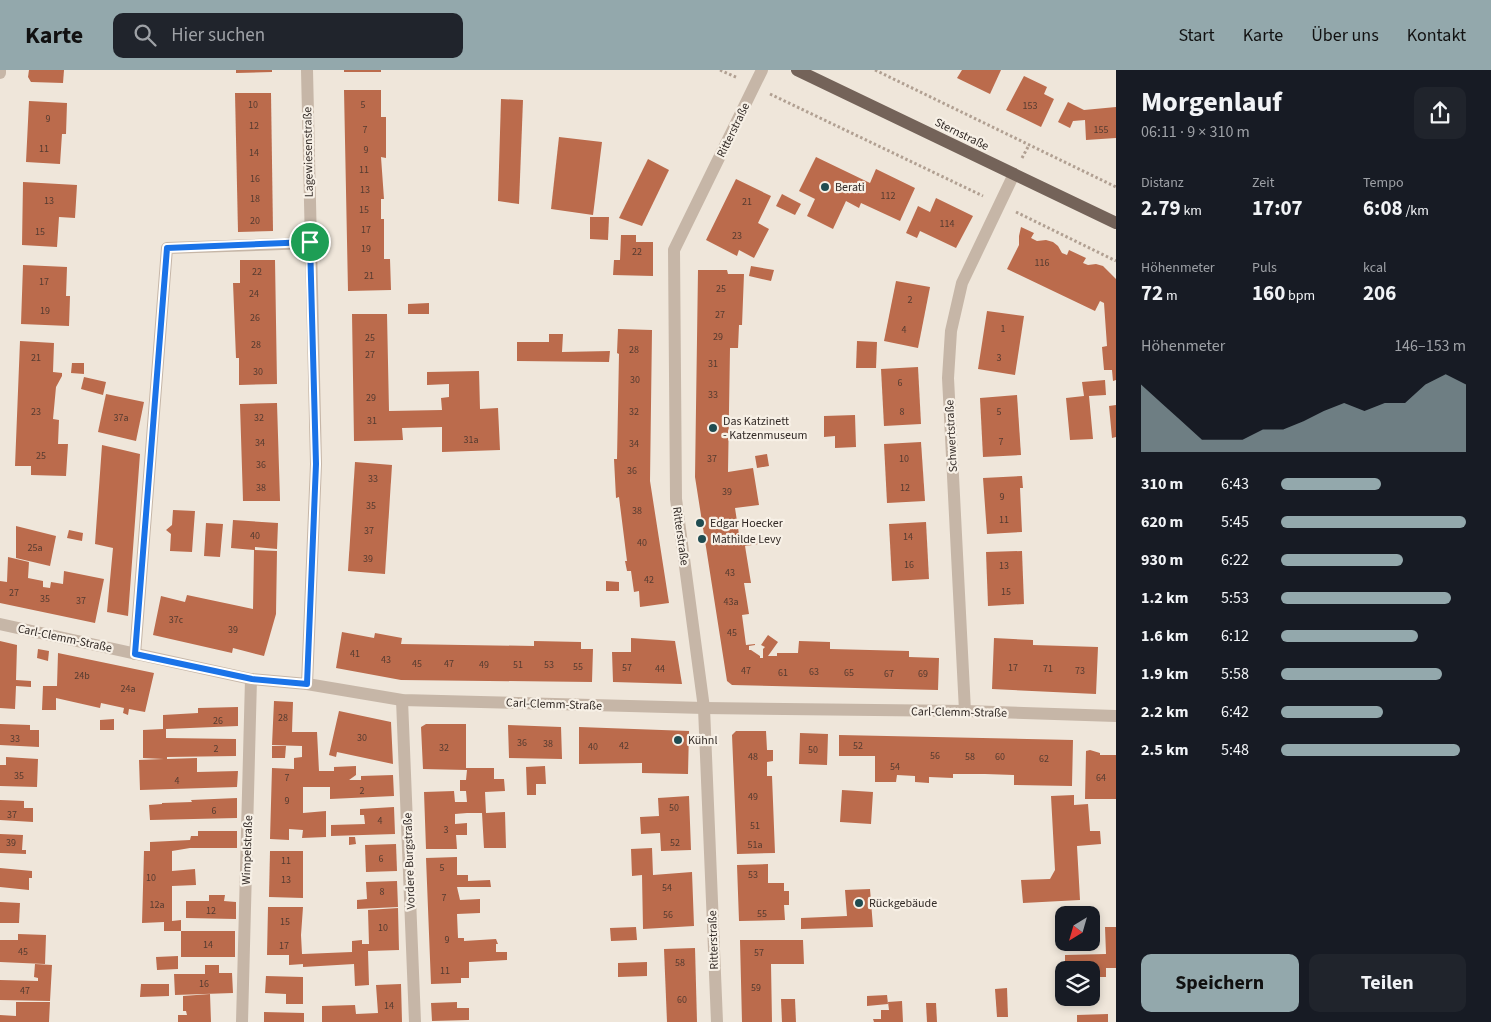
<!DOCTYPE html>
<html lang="de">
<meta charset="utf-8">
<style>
:root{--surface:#171b24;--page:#20242c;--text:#f1f3f6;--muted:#9ea1a6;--accent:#93a8ac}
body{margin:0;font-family:"Source Sans 3",sans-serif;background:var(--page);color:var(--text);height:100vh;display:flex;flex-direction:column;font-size:19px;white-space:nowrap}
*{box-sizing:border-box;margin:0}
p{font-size:16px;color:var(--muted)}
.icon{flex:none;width:28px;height:28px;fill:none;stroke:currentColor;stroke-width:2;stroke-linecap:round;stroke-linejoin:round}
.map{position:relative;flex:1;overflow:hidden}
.sheet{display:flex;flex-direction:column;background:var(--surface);width:375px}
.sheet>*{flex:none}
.needle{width:32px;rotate:217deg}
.buttons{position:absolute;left:1055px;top:836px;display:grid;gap:10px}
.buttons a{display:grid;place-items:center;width:45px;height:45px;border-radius:10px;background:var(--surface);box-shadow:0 2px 8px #0003;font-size:25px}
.pin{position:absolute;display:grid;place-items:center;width:42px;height:42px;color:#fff;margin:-21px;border:2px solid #fff;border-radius:50%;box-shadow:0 1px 5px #0007}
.round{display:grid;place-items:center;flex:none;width:52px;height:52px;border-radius:10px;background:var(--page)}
.headline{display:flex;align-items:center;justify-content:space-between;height:85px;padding:0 25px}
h1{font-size:28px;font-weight:700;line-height:38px}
.stats{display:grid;grid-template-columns:repeat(3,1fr);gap:8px;height:85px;padding:5px 25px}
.stats div{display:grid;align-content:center}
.stats b{font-size:21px;font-weight:700}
.stats small{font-size:14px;font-weight:400}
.stats p{font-size:14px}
.chart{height:140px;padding:10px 25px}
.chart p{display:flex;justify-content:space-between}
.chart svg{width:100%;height:90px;margin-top:5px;fill:var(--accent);opacity:.7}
.primary-button{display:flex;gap:10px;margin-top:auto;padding:10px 25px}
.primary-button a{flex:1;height:58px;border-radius:10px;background:var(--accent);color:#111;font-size:20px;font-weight:700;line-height:58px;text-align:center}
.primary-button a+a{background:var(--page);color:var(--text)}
ul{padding:0 25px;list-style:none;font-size:16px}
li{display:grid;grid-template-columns:80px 60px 1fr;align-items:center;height:38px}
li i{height:12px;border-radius:6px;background:var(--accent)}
header{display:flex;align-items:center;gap:30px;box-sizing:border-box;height:70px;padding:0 25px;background:var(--accent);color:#111}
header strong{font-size:24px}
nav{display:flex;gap:28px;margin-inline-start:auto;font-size:18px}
.search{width:350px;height:45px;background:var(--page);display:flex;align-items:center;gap:12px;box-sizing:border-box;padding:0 18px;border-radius:10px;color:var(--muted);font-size:19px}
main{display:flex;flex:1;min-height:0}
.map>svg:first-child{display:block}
.building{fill:#bb6b4c}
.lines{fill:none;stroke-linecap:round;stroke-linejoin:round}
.path{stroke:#b1a092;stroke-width:3;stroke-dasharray:2.5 2.5;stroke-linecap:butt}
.minor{stroke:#c6b6a7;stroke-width:12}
.major{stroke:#746359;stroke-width:12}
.route-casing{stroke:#fff;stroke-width:10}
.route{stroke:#1a73e8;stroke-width:6}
.poi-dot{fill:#204c51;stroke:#f7f0e6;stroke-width:2}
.labels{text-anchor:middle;stroke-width:4.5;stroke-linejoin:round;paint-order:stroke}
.number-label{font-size:10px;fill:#553b30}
.street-label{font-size:12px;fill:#332b27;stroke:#f7f0e6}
.poi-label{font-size:12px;fill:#332b27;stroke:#f7f0e6;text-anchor:start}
</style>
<header>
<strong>Karte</strong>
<div class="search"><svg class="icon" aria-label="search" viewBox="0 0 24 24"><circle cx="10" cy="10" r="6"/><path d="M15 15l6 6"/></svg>Hier suchen</div>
<nav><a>Start</a><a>Karte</a><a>Über uns</a><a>Kontakt</a></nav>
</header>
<main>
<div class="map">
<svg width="1116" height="952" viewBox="0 0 1116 952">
<rect width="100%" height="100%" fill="#efe6da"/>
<g class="building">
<polygon points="29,0 64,0 63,13 31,12 28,7"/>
<polygon points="236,0 272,0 272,2 236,3"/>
<rect x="344" y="0" width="37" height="2"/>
<polygon points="962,0 1001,0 990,24 957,8"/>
<polygon points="1024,6 1047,17 1044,24 1054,29 1041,57 1006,40"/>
<polygon points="344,20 381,20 381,47 386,47 386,88 381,87 384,129 381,129 381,149 384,149 384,189 390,189 391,220 348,221"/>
<polygon points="235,23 271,23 273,161 238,162"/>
<polygon points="501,29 523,30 519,134 498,131"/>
<polygon points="29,31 67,33 66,64 62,64 60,94 26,92"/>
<polygon points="1068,32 1084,40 1116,37 1116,68 1086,70 1085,50 1073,51 1070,58 1058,52"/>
<polygon points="559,67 602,72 593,145 551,139"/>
<polygon points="816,87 870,113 876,99 915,118 900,151 861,133 859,138 846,131 833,159 807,146 815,129 799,121"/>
<polygon points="648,89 669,100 642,156 619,148"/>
<polygon points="736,109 771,126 758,153 769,159 754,188 739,180 737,186 706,170"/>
<polygon points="23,112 77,115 75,148 59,147 57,177 22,175"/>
<polygon points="782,124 801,134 795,145 776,136"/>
<polygon points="936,128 973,146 956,178 920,161 917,168 906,163 918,136 930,142"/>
<polygon points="590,147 609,147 608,170 590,169"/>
<polygon points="1021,157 1034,163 1031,168 1037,171 1046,170 1053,172 1058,176 1062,183 1067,185 1069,180 1086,188 1083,193 1088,195 1096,194 1103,196 1116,209 1116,310 1113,311 1112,300 1104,300 1102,277 1107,276 1104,233 1100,231 1095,241 1007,199 1019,175 1019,166"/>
<polygon points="621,165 636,165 636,172 653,172 653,206 613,205 614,190 620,190"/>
<polygon points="240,190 275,190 277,314 239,315 239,288 236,288 233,213 240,213"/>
<polygon points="23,195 67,197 66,226 70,226 69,256 21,254"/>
<polygon points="751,196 774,200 771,211 749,206"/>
<polygon points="698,200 727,200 728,204 744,204 742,255 739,255 738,278 730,278 728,402 753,398 759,435 735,438 740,471 771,466 772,472 745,476 751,513 744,513 749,544 742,545 746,575 755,574 755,575 749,576 749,580 751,580 760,586 760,588 763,588 763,579 765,577 761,575 768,565 778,572 768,586 777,586 777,583 798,583 799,571 830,572 830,579 909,581 909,587 939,588 938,620 732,615 727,611 695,407"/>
<polygon points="896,211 930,217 918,278 884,271"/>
<polygon points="429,233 429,244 408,244 408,234"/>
<polygon points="987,241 1024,246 1015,305 978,299"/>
<polygon points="352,244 387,244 389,341 442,340 441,328 449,327 449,314 427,315 427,302 479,301 480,339 498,338 500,380 442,382 442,357 402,358 403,370 354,371"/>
<polygon points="618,259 652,260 650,411 669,533 640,537 639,521 634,522 631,501 627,501 625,491 627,491 619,427 616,428 614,389 617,389 619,284 617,283"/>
<polygon points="549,264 563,264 562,282 610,281 609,292 517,291 517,272 549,272"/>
<polygon points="20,271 54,273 53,302 62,303 62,306 56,317 53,349 59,350 58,374 68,374 66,406 31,405 31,396 15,396"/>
<polygon points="857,271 877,272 876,298 856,298"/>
<polygon points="72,293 84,293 84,304 71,303"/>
<polygon points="918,297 921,354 884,356 881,299"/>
<polygon points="84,307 106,312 103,325 81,319"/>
<polygon points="1105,310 1106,325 1089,326 1093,369 1070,370 1066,328 1084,326 1082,312"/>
<polygon points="106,324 144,332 136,371 98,362"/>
<polygon points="1017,325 1021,385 983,387 980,328"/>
<polygon points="277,333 280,431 243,431 240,334"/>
<polygon points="1116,335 1116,367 1112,368 1109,336"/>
<polygon points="855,345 856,377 835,378 835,366 824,367 824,346"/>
<polygon points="921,372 925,431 887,433 884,374"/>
<polygon points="102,375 140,384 128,546 107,542 113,478 95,474"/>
<polygon points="767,384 769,396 757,398 755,386"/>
<polygon points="355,392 392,395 385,504 348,501"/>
<polygon points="1022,406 1023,418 1020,418 1022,462 987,464 983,408"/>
<polygon points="173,440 195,441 192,482 170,481 171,464 166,460 172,455"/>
<polygon points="233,450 278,453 277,479 255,477 255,480 277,481 276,544 264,586 233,578 232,583 153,565 161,526 185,532 187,525 253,539 254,480 231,478"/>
<polygon points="926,452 929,509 892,511 889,454"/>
<polygon points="206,453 223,454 220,487 204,486"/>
<polygon points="16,456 56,466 50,496 16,488"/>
<polygon points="69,460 83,463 82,471 67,468"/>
<polygon points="1022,481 1024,534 988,536 986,482"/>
<polygon points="8,487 29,492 28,508 43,511 43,517 50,518 51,512 63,514 64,501 104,509 95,553 0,533 0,511 7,512"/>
<polygon points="606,511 619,512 619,521 606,521"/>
<polygon points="342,562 374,568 375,563 402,568 401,574 534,576 534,571 581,572 581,579 593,579 592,612 401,610 336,598"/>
<polygon points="631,568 675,571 682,614 613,612 612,582 631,582"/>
<polygon points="994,568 1033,570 1033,575 1098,577 1096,624 992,619"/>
<polygon points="0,571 17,575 16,610 31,611 31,617 16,616 15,639 0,638"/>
<polygon points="38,579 49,581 48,591 37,588"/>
<polygon points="58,583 154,603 145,642 129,639 128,645 123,643 124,638 101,633 100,638 56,628 56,640 42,640 43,616 57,616"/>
<polygon points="274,631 293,632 292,662 317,662 319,701 334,701 334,697 356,696 356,705 349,710 361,710 361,706 393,705 394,726 330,729 330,717 303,717 303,743 326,741 326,767 302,768 303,760 289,759 289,770 270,769 272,698 294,699 294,688 302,687 302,676 272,675"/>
<polygon points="238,637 238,656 166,659 166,668 236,669 236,686 167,687 167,689 197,688 197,702 238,701 237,717 140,720 139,690 164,689 143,688 143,660 163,659 163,645 198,643 198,638"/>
<polygon points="339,641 391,652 393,694 337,682 336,687 329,685"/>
<polygon points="114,649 114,660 100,660 100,650"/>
<polygon points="0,654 30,655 30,660 39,660 39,677 0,675"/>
<polygon points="426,654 466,654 466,698 494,698 494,709 504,709 505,721 485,722 486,743 505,742 506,778 484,778 482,743 467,743 455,744 455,754 467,753 467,765 456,765 457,779 426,779 424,722 454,721 455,732 467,732 466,721 460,721 460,710 466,710 467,700 423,699 421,657"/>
<polygon points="508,655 561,657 562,689 509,688"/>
<polygon points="579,657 689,661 688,704 642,703 642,693 579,694"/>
<polygon points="736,661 766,661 767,680 773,680 773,691 767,692 767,706 772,706 775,783 737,784 732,665"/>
<polygon points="800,663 828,664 827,695 799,694"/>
<polygon points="839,665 1073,670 1072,716 1014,715 1014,705 985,704 953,704 953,708 929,707 929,713 915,712 915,706 897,705 896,712 875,712 875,686 839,686"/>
<polygon points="272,676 286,676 285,688 272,688"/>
<polygon points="1090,680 1100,683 1100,685 1116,685 1116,729 1085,729 1086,681"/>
<polygon points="6,687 38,689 37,717 0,716 0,695 6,695"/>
<polygon points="545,696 546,714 536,714 536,725 527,725 526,697"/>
<polygon points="842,720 873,722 871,754 840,752"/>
<polygon points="1074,725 1074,735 1088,734 1090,761 1100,761 1101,774 1077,776 1080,830 1023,833 1021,810 1050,809 1055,800 1051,726"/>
<polygon points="689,726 691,780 661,781 660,763 641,764 640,747 659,746 658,728"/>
<polygon points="237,728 237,748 150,750 149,735 162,734 162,733 192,732 191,730"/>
<polygon points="0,730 24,731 24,738 33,738 33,752 0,750"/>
<polygon points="394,737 395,764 331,766 331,755 365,754 364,745 360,745 360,739"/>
<polygon points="198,761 237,761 237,778 190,778 172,781 172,801 195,799 196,815 172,816 172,851 181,850 181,861 235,861 235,887 181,887 181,861 164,861 164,852 142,853 144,781 150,781 150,772 190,770 191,766 198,766"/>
<polygon points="0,764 23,765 22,780 26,780 26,784 0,783"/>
<polygon points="349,767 355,767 356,774 349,775"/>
<polygon points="396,774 397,801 366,802 365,775"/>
<polygon points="652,778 653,805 692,802 694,856 643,859 642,805 632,806 631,779"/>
<polygon points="270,781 303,781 303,828 269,827"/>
<polygon points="457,787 457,805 468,805 468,811 490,810 491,817 457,817 460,830 480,829 480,843 457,844 458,868 464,868 464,871 496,869 498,874 496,874 496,882 507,882 507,890 469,892 469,908 461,908 461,913 431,914 426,788"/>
<polygon points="768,794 768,813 784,813 784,821 789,821 789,835 784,835 785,850 739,851 737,795"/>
<polygon points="0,798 32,801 32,808 29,808 29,820 0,817"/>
<polygon points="397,811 398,837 357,839 357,830 367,829 366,812"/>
<polygon points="870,819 873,857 801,859 801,848 847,846 845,820"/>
<polygon points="209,825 225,825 224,831 236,832 236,849 186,848 186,831 209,831"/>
<polygon points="0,832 20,833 19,853 0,853"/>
<polygon points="268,837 303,837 301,865 302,884 303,884 352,882 352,871 362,870 362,874 369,874 368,840 398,838 399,880 368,881 369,915 355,916 354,894 303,897 303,894 289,895 289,885 267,885"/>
<polygon points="636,857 637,870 611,871 610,858"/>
<polygon points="1105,857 1116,857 1116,898 1106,898 1106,907 1091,907 1091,900 1065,900 1065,885 1106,884"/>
<polygon points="18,864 46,865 45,894 0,892 0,870 18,870"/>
<polygon points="740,870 803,870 804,894 771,894 772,952 742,952"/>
<polygon points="695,878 697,952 667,952 664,879"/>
<polygon points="178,886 178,899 157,900 156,887"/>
<polygon points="647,892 647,906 618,907 618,893"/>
<polygon points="35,894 52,895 50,931 0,930 0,910 38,911 38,908 34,907"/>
<polygon points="205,895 219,895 219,903 232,903 233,923 175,925 174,904 205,904"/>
<polygon points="266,906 303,907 303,934 286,934 286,924 265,923"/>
<polygon points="141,914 169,914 169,926 140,927"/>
<polygon points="401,914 402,952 322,952 322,936 355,935 356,944 378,943 376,915"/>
<polygon points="1007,918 1008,947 997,947 995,919"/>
<polygon points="210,924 211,952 178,952 178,945 187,945 186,941 183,941 183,926"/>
<polygon points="887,925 888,934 867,936 867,926"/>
<polygon points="781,929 795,929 796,952 782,952"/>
<polygon points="902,931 903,952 874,952 873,949 881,949 881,940 889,940 888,932"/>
<polygon points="16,932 50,932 49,952 0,952 0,945 16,946"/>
<polygon points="457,932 457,938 469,938 469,950 432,951 431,933"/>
<polygon points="926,933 936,933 937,952 927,952"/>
<polygon points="264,942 304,943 304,952 264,952"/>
<polygon points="1108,944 1108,952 1077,952 1077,945"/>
</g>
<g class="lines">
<g class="path">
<polyline points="720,0 738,8"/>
<polyline points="875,0 1116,117"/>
<polyline points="770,24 983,126"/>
<polyline points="1022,88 1029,75"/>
<polyline points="1016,142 1116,191"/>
</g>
<g class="minor">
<polyline points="307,0 316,394 307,614"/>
<polyline points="0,3 0,0"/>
<polyline points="0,554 251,609 307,614 402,630 704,638 965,641 1116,646"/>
<polyline points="135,584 167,178 310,173"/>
<polyline points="402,630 415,952"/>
<polyline points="965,641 948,308 951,261 962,213 1014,104"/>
<polyline points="242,952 251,609"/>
<polyline points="717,952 704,638 676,429 674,180 762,0"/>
</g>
<polyline class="major" points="797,0 1116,153"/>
</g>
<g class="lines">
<g class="route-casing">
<polygon id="route" points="310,172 316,394 307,614 252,609 135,584 167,178"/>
</g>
<use href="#route" class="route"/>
</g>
<g class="poi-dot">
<circle cx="825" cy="117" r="5"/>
<circle cx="713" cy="358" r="5"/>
<circle cx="700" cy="453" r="5"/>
<circle cx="702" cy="469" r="5"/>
<circle cx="678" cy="670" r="5"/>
<circle cx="859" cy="833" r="5"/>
</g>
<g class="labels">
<g class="number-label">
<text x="253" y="38">10</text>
<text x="363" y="38">5</text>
<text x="1030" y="39">153</text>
<text x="48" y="52">9</text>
<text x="254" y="59">12</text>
<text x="365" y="63">7</text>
<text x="1101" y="63">155</text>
<text x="44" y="82">11</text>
<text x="366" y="83">9</text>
<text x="254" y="86">14</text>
<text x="364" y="103">11</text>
<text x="255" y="112">16</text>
<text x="365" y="123">13</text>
<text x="888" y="129">112</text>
<text x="255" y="132">18</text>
<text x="49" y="134">13</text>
<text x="747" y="135">21</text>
<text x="364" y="143">15</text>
<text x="255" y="154">20</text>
<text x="947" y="157">114</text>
<text x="366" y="163">17</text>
<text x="40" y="165">15</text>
<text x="737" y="169">23</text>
<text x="366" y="182">19</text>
<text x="637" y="185">22</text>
<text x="1042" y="196">116</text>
<text x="257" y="205">22</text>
<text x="369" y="209">21</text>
<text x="44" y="215">17</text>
<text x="721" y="222">25</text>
<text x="254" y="227">24</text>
<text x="910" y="233">2</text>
<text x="45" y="244">19</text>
<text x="720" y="248">27</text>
<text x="255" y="251">26</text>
<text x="1003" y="262">1</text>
<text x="904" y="263">4</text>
<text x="718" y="270">29</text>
<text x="370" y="271">25</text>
<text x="256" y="278">28</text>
<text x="634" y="283">28</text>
<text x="370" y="288">27</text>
<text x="36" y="291">21</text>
<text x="999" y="291">3</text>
<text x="713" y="297">31</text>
<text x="258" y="305">30</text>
<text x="635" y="313">30</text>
<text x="900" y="316">6</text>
<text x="713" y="328">33</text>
<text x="371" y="331">29</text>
<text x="36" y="345">23</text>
<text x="634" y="345">32</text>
<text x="902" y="345">8</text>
<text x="999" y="345">5</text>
<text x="121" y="351">37a</text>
<text x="259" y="351">32</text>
<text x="372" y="354">31</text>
<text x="471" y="373">31a</text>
<text x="1001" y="375">7</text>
<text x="260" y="376">34</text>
<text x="634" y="377">34</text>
<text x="41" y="389">25</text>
<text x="712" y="392">37</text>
<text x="904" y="392">10</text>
<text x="261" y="398">36</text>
<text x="632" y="404">36</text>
<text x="373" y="412">33</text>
<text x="261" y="421">38</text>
<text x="905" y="421">12</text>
<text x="727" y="425">39</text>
<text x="1002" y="430">9</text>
<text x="371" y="439">35</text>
<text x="637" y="444">38</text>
<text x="1004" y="453">11</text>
<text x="369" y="464">37</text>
<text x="255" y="469">40</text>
<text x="908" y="470">14</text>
<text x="642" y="476">40</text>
<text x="35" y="481">25a</text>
<text x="368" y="492">39</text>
<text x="909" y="498">16</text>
<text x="1004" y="499">13</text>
<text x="730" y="506">43</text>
<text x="649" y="513">42</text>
<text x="1006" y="525">15</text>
<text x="14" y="526">27</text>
<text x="45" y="532">35</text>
<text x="81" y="534">37</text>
<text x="731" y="535">43a</text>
<text x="176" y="553">37c</text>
<text x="233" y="563">39</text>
<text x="732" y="566">45</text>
<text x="355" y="587">41</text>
<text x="386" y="593">43</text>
<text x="417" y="597">45</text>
<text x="449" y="597">47</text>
<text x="484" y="598">49</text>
<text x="518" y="598">51</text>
<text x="549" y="598">53</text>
<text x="578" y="600">55</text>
<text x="627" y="601">57</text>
<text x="1013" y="601">17</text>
<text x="660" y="602">44</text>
<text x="1048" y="602">71</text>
<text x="746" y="604">47</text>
<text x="1080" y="604">73</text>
<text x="814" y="605">63</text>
<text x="783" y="606">61</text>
<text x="849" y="606">65</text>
<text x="889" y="607">67</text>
<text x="923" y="607">69</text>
<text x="82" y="609">24b</text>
<text x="128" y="622">24a</text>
<text x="283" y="651">28</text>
<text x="218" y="654">26</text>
<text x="362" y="671">30</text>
<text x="15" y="672">33</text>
<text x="522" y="676">36</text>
<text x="548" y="677">38</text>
<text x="624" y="679">42</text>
<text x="858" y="679">52</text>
<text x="593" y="680">40</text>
<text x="444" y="681">32</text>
<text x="216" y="682">2</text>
<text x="813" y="683">50</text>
<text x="935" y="689">56</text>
<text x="753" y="690">48</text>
<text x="970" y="690">58</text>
<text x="1000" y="690">60</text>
<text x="1044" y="692">62</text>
<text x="895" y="700">54</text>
<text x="19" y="709">35</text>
<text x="287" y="711">7</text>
<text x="1101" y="711">64</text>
<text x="177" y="714">4</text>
<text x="362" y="724">2</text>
<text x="753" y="730">49</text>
<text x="287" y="734">9</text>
<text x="674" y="741">50</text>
<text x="214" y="744">6</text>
<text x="12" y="748">37</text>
<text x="380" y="754">4</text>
<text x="755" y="759">51</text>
<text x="446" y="763">3</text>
<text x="11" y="776">39</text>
<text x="675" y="776">52</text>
<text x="755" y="778">51a</text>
<text x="381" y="792">6</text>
<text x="286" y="794">11</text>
<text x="442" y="801">5</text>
<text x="753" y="808">53</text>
<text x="151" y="811">10</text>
<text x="286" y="813">13</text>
<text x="667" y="821">54</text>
<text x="382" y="825">8</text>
<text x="444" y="831">7</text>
<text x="157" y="838">12a</text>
<text x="211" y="844">12</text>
<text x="762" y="847">55</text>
<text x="668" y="848">56</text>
<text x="285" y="855">15</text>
<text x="383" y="861">10</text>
<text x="447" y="873">9</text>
<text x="208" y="878">14</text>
<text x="284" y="879">17</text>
<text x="23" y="885">45</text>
<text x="759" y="886">57</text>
<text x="680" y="896">58</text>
<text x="445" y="904">11</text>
<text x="204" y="917">16</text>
<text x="756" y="921">59</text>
<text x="25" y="924">47</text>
<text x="682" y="933">60</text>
<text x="389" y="939">14</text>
</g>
<g class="street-label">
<text transform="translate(733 60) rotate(-64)" y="4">Ritterstraße</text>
<text transform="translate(962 64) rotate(26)" y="4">Sternstraße</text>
<text transform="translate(308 82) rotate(-91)" y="4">Lagewiesenstraße</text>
<text transform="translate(951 366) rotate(-93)" y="4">Schwertstraße</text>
<text transform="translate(681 466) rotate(82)" y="4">Ritterstraße</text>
<text transform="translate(65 568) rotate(12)" y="4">Carl-Clemm-Straße</text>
<text transform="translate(554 634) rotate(2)" y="4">Carl-Clemm-Straße</text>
<text transform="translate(959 642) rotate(1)" y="4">Carl-Clemm-Straße</text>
<text transform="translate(247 780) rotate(-88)" y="4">Wimpelstraße</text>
<text transform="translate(409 791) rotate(-92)" y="4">Vordere Burgstraße</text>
<text transform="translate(713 870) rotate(-92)" y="4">Ritterstraße</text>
</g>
<g class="poi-label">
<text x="835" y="121">Berati</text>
<text x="723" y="355">Das Katzinett<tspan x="723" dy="14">- Katzenmuseum</tspan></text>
<text x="710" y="457">Edgar Hoecker</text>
<text x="712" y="473">Mathilde Levy</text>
<text x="688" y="674">Kühnl</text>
<text x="869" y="837">Rückgebäude</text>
</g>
</g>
</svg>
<div class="buttons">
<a><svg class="needle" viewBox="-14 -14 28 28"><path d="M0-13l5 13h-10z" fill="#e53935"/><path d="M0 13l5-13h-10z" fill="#9ea1a6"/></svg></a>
<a><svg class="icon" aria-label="layers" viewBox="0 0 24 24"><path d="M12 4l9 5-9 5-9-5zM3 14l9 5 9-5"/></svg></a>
</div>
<div class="pin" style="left:310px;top:172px;background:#1e9e55"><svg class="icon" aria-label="arrive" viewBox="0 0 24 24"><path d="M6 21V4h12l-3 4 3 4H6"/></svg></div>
</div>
<section class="sheet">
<div class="headline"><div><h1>Morgenlauf</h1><p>06:11 · 9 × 310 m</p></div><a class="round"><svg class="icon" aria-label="share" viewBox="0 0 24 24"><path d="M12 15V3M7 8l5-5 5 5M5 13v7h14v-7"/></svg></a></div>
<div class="stats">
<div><p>Distanz</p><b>2.79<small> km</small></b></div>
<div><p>Zeit</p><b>17:07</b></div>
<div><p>Tempo</p><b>6:08<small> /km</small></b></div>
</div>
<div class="stats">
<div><p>Höhenmeter</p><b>72<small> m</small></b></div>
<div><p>Puls</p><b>160<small> bpm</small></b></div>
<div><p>kcal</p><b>206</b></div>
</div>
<div class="chart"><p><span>Höhenmeter</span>146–153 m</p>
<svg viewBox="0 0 160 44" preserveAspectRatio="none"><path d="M0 44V11L10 20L20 29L30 38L40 38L50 38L60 33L70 33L80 29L90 24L100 20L110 24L120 20L130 20L140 11L150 6L160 11V44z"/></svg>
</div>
<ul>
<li><b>310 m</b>6:43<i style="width:54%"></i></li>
<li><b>620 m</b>5:45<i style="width:100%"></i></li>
<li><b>930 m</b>6:22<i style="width:66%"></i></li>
<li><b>1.2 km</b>5:53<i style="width:92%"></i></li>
<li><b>1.6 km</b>6:12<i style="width:74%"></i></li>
<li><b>1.9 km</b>5:58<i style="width:87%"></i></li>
<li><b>2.2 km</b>6:42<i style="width:55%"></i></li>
<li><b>2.5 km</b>5:48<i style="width:97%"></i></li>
</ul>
<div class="primary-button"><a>Speichern</a><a>Teilen</a></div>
</section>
</main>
